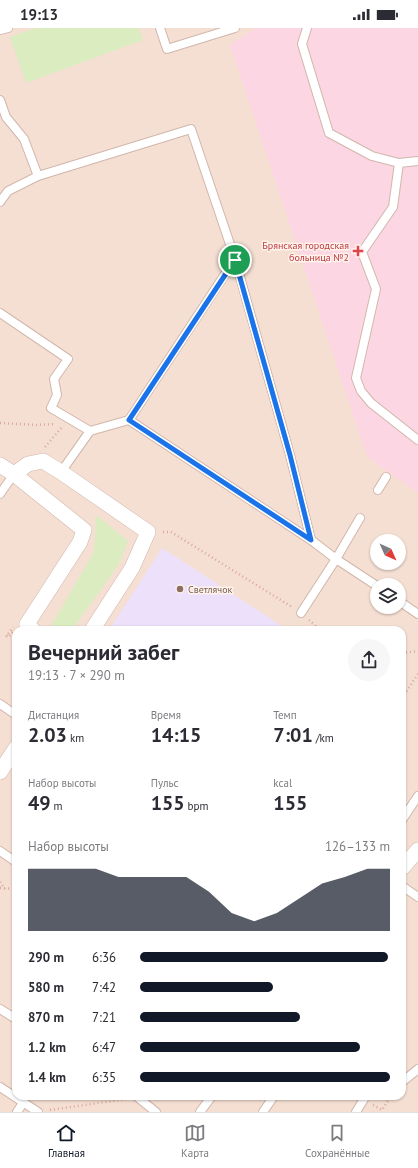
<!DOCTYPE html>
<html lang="ru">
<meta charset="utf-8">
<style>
:root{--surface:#fff;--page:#f7f7f7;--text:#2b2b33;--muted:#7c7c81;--line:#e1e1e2;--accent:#111827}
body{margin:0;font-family:"PT Sans",sans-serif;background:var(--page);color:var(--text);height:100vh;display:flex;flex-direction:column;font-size:15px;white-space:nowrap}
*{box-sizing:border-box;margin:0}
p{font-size:13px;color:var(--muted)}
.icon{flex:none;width:22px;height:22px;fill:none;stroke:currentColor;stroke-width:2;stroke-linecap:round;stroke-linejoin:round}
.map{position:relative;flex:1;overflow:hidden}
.drawer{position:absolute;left:12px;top:598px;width:394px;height:474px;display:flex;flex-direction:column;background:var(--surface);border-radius:12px;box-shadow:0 1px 3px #0004}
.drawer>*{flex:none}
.needle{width:26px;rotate:135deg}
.tools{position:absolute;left:370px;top:506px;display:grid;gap:8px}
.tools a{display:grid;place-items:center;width:36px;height:36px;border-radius:50%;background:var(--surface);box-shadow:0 1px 3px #0004;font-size:20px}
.pin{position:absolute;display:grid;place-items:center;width:34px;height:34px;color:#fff;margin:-17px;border:2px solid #fff;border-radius:50%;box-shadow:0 1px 4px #0007}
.round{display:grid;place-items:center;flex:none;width:42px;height:42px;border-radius:21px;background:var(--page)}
.headline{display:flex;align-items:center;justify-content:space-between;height:68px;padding:0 16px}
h1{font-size:22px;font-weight:600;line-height:30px}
.figures{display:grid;grid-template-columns:repeat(3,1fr);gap:6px;height:68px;padding:4px 16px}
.figures div{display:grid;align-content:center}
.figures b{font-size:20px;font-weight:600}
.figures small{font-size:11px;font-weight:400}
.figures p{font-size:11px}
.chart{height:112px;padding:8px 16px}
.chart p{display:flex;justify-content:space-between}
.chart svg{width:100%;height:72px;margin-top:4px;fill:var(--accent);opacity:.7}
ul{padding:0 16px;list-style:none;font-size:13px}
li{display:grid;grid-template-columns:64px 48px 1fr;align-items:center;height:30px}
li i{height:10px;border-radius:5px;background:var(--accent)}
.status{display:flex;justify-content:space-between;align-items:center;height:28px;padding:0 20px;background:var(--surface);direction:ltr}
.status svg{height:11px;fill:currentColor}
.dock{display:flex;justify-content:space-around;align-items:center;height:56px;border-top:1px solid var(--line);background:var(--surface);font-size:11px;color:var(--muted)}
.dock a{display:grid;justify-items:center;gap:2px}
.dock .active{color:var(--accent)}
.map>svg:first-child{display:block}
.residential{fill:#f5dfd2;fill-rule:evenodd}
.education{fill:#ece0fa}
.medical{fill:#fcd6e2}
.green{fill:#dbecc1}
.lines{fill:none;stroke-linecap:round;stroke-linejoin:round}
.lane-casing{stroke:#d1b6ac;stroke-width:10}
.street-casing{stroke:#d1b6ac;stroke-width:16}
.path{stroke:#d9a99d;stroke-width:2.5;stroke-dasharray:1 3;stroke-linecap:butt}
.lane{stroke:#fff;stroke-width:8}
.street{stroke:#fff;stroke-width:15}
.route-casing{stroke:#fff;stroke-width:8}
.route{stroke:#1a73e8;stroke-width:5}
.health-dot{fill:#e0444e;stroke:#fff3eb;stroke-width:1.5}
.education-dot{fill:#8d6e63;stroke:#fff3eb;stroke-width:1.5}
.labels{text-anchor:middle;stroke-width:3;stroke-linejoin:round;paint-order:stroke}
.health-label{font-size:10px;fill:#be3a42;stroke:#fff3eb;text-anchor:end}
.education-label{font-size:10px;fill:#785e54;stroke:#fff3eb;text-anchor:start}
</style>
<div class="status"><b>19:13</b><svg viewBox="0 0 49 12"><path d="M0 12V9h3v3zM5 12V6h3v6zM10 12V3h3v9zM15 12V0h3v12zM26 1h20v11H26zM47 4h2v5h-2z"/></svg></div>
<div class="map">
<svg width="418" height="1084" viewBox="0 0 418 1084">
<rect width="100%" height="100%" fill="#fdefe4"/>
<path class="residential" d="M0 0H418V1084H0ZM377 513H399V535H377ZM377 557H399V579H377ZM16 602H402V1068H16Z"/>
<polygon class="education" points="162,520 288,602 109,602"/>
<polygon class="medical" points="256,0 418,0 418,465 367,429 230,17"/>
<g class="green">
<polygon points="36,0 139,0 143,12 26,55 10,9"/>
<polygon points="96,487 128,513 119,536 72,602 56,602 51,598 94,524"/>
</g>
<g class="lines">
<g class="lane-casing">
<g id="lane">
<polyline points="160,0 167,21 235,0"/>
<polyline points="307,0 302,16 329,105 372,128 399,135"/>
<polyline points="0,2 8,0"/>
<polyline points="0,72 6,89 24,111 38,148 191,101 235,231 290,427 311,512 336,531 360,490"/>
<polyline points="418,133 399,135 393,179 362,224 376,261 356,350 361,363 371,375 418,412"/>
<polyline points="0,174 8,163 38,148"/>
<polyline points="0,285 68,331 54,351 57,367 51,380 90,403"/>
<polyline points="129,392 235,231"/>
<polyline points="61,444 90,403 129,392 311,512"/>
<polyline points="378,462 386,449"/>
<polyline points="0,466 14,446"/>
<polyline points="399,573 418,586"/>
<polyline points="301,585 336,531 377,558"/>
<polyline points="0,676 16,687"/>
<polyline points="402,792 418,768"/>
<polyline points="0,823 16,834"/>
<polyline points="402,858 418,869"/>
<polyline points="0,981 16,991"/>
<polyline points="402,1054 418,1041"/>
<polyline points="0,1059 38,1084"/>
<polyline points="136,1068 156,1084"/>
<polyline points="17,1084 23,1075"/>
<polyline points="200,1084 212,1068"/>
<polyline points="263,1084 274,1068"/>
<polyline points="356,1084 364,1071"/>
</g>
</g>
<g class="street-casing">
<g id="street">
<polyline points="0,437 14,446 28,436 43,433 61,444 148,504 132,540 92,602"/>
<polyline points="14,446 84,502 80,514 27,596 33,602"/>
<polyline points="0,744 16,720"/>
<polyline points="402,840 418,822"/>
</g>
</g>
<g class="path">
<polyline points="0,395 37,397 55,396"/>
<polyline points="45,419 62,399"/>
<polyline points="163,504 171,504 292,579"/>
<polyline points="309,592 320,602"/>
<polyline points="7,607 9,609 13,603"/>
<polyline points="6,609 13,599"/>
<polyline points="402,625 418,623"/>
<polyline points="402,670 418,646"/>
<polyline points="0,854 5,861"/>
<polyline points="0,860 16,861"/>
<polyline points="373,1077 382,1082 391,1068"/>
<polyline points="50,1082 126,1071"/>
</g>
<use href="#lane" class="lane"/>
<use href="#street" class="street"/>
</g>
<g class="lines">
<g class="route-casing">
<polygon id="route" points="235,232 290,427 311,512 129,392"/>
</g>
<use href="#route" class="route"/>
</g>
<path class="health-dot" d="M356 217h4v4h4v4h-4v4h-4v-4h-4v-4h4z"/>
<circle class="education-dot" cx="180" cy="561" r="4"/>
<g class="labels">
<g class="health-label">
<text x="349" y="221">Брянская городская<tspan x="349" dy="12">больница №2</tspan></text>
</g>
<g class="education-label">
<text x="188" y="565">Светлячок</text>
</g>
</g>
</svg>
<div class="tools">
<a><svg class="needle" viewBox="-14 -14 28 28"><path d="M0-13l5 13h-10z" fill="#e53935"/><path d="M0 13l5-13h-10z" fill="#7c7c81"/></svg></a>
<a><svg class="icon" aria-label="layers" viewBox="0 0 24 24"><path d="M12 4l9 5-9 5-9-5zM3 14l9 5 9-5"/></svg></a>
</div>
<div class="pin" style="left:235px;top:232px;background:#1e9e55"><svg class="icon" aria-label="arrive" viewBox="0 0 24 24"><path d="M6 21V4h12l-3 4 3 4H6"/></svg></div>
<section class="drawer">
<div class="headline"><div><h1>Вечерний забег</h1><p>19:13 · 7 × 290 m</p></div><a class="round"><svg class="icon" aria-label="share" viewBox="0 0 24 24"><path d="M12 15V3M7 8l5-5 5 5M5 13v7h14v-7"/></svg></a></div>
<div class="figures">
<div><p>Дистанция</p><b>2.03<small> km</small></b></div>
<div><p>Время</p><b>14:15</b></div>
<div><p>Темп</p><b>7:01<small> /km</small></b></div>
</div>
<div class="figures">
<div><p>Набор высоты</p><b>49<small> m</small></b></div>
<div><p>Пульс</p><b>155<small> bpm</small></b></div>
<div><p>kcal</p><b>155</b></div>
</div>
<div class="chart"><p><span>Набор высоты</span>126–133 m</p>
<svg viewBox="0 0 160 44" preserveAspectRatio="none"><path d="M0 44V6L10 6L20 6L30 6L40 11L50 11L60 11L70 11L80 20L90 33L100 38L110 33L120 24L130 15L140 11L150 6L160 6V44z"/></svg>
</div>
<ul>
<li><b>290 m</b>6:36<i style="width:99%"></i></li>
<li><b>580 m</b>7:42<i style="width:53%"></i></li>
<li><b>870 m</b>7:21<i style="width:64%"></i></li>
<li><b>1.2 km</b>6:47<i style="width:88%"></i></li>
<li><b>1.4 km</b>6:35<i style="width:100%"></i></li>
</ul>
</section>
</div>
<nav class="dock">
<a class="active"><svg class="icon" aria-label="home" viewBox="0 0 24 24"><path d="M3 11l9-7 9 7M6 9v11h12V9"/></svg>Главная</a>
<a><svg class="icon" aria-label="map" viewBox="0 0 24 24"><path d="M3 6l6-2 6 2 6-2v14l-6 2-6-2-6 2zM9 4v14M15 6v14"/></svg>Карта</a>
<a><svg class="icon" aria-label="saved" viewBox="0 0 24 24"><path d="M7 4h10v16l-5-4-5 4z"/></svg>Сохранённые</a>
</nav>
